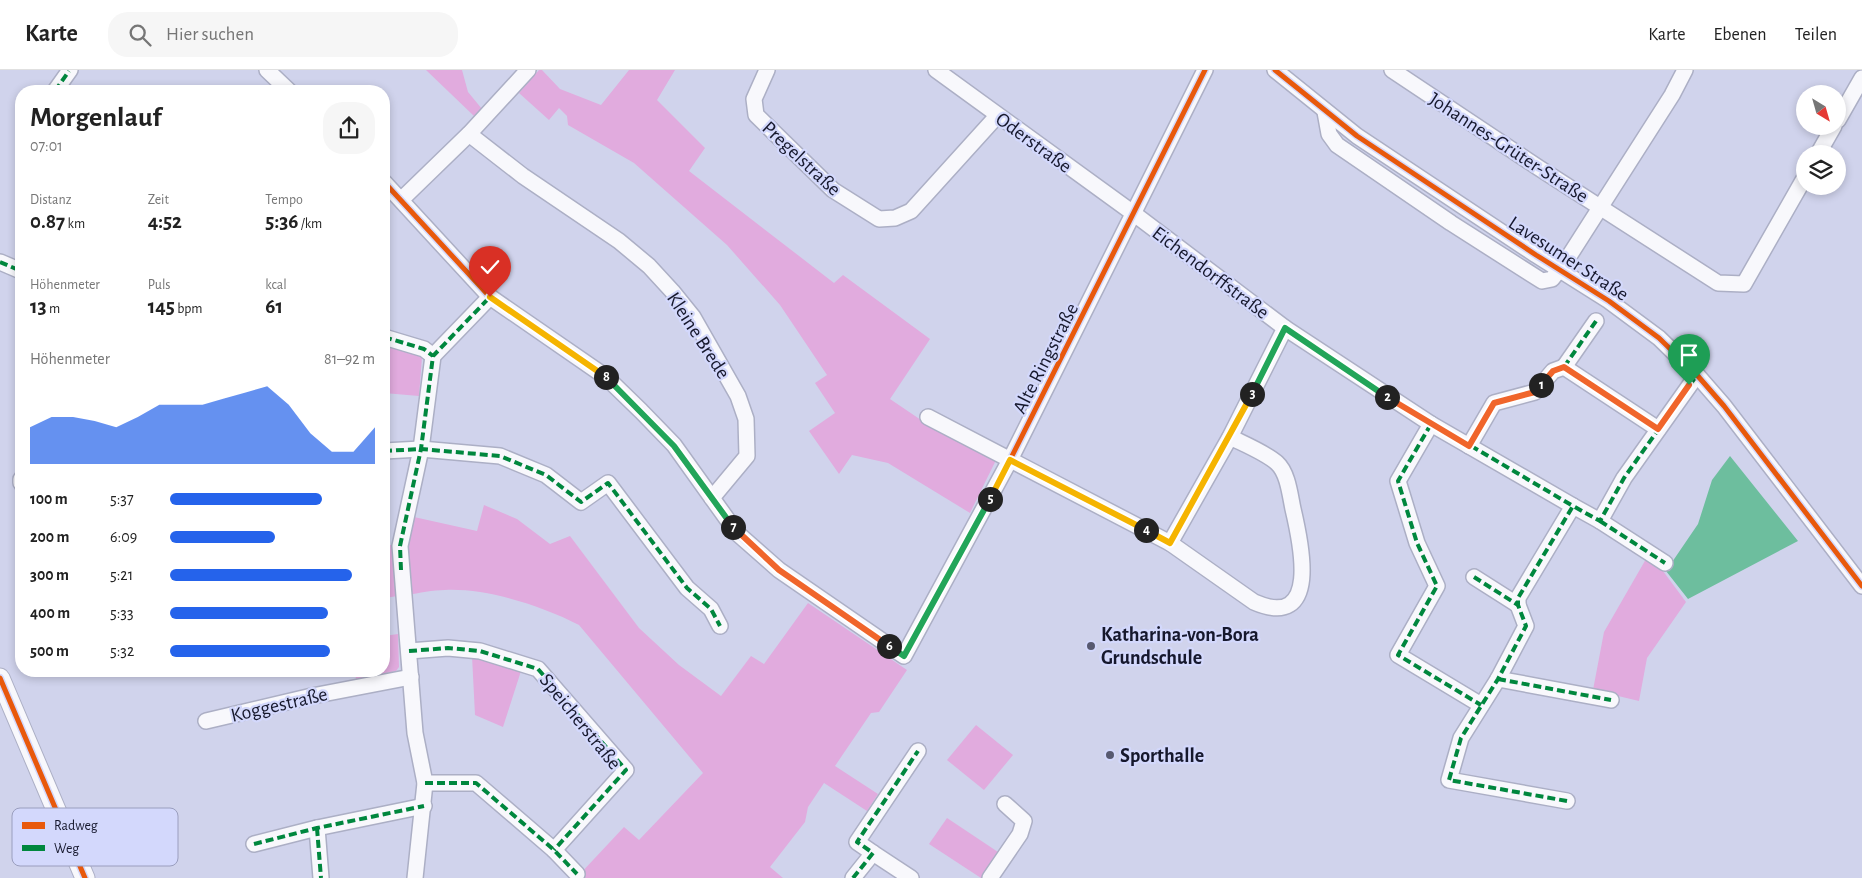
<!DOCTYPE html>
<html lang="de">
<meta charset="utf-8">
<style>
:root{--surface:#fff;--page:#f6f6f6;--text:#222;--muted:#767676;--line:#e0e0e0;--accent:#2563eb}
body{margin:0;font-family:"Alegreya Sans",sans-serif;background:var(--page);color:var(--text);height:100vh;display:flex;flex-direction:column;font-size:19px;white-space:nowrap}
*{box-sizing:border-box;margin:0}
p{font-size:16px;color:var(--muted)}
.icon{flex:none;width:28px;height:28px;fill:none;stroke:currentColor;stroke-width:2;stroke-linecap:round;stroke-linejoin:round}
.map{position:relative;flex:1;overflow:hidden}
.details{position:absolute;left:15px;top:15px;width:375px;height:592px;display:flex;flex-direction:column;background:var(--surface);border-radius:20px;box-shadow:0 2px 8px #0003}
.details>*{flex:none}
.needle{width:32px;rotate:143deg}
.buttons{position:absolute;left:1796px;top:15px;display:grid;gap:10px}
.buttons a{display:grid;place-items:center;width:50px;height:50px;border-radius:50%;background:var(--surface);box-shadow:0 2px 8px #0003;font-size:25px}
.pin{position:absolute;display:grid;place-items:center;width:42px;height:42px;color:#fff;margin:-51px -21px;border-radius:50% 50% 50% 0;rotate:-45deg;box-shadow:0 0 5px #0007}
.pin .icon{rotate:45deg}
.km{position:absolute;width:25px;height:25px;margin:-12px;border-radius:50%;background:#222;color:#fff;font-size:14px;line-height:25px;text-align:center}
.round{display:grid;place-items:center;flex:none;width:52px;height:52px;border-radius:20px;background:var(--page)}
.summary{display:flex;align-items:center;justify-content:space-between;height:85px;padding:0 15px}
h1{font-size:28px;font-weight:700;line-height:38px}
.figures{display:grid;grid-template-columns:repeat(3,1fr);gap:8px;height:85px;padding:5px 15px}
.figures div{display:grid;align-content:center}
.figures b{font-size:21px;font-weight:700}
.figures small{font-size:14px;font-weight:400}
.figures p{font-size:14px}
.chart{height:140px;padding:10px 15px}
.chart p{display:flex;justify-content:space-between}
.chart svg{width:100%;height:90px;margin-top:5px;fill:var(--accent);opacity:.7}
ul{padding:0 15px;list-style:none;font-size:16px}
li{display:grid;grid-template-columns:80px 60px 1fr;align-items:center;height:38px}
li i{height:12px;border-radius:6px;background:var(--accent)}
header{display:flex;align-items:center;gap:30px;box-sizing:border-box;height:70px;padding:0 25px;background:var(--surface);border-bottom:1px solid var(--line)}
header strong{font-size:24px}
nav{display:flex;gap:28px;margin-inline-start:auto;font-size:18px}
.search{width:350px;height:45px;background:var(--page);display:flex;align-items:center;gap:12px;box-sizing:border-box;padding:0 18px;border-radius:20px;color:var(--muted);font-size:19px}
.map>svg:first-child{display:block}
.green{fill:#e1abde}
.water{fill:#6dbe9e}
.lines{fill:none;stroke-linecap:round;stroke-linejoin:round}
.minor-casing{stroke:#acafc5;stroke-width:18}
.major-casing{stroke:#acafc5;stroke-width:21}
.minor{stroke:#f8f8fc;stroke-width:15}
.major{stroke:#f8f8fc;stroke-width:19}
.quiet{stroke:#00873e;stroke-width:4;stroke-dasharray:8 4;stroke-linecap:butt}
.cycleway-casing{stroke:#d3d8fc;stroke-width:8}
.cycleway{stroke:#e8590c;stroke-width:5}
.split-1-casing{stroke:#fff;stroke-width:10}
.split-2-casing{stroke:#fff;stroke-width:10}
.split-3-casing{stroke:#fff;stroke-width:10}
.split-4-casing{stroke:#fff;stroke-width:10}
.split-5-casing{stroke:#fff;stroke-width:10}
.split-6-casing{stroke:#fff;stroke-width:10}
.split-7-casing{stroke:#fff;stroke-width:10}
.split-8-casing{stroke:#fff;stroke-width:10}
.split-9-casing{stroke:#fff;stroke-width:10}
.split-1{stroke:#f0652b;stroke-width:6}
.split-2{stroke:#f0652b;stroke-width:6}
.split-3{stroke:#22a559;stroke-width:6}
.split-4{stroke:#f5b400;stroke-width:6}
.split-5{stroke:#f5b400;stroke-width:6}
.split-6{stroke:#22a559;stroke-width:6}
.split-7{stroke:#f0652b;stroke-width:6}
.split-8{stroke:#22a559;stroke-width:6}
.split-9{stroke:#f5b400;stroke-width:6}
.poi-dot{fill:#575970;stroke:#d3d8fc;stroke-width:2}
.labels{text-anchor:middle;stroke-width:4.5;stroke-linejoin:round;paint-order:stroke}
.street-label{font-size:20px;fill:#16182d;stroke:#d3d8fc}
.poi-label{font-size:20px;font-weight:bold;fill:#16182d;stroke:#d3d8fc;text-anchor:start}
.key{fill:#d3d8fc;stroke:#9a9ebe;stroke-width:1}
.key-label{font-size:14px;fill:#16182d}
</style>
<header>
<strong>Karte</strong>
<div class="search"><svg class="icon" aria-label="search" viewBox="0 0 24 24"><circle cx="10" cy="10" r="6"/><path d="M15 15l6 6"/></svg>Hier suchen</div>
<nav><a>Karte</a><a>Ebenen</a><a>Teilen</a></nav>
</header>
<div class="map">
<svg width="1862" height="808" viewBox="0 0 1862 808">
<rect width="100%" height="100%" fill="#d0d3ec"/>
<g class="green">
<polygon points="426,0 462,0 468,22 482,39 474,46"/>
<polygon points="539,0 542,0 560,19 601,35 629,0 675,0 657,30 705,78 689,101 834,213 843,205 930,269 890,329 921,350 997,388 970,443 888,393 852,385 839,404 809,361 835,343 815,313 827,305 780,235 727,175 634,93 568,55 567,46 559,38 549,50 519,23"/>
<polygon points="384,272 419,282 422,287 419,326 384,323"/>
<path d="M484 435 517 449 550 474 570 466 639 558 679 595 721 626 751 586 764 594 808 533 907 600 879 642 871 643 835 696 878 724 867 741 824 713 808 737 805 752 770 797 783 808H582L579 805 624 757 639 770 703 703 579 555C542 536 487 518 445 520 433 520 419 523 407 525L405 475H408L414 447 477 461Z"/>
<polygon points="384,475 396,475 398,526 384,528"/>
<polygon points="1646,489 1663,501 1686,532 1647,588 1639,631 1593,620 1604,562"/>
<polygon points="398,564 399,597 396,601 356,609 355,601 384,601 384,566"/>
<polygon points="472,586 521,601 503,657 475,645"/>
<polygon points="976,655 1013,685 984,720 947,690"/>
<polygon points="947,748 998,782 981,808 929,774"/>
</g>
<polygon class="water" points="1730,386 1798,471 1688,529 1666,501 1698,454 1712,410"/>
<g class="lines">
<g class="minor-casing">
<g id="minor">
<polyline points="267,0 289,21"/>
<polyline points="767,0 754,29 756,45 833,120 879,149 895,148 911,141 997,46"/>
<polyline points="1275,0 1357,66 1536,185 1609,231 1659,268 1697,305 1724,336 1862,516"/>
<polyline points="1392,0 1539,98 1718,213 1744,214 1805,107"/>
<polyline points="55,21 70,0"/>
<polyline points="1325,42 1329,64 1337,75 1451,153 1542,211 1552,209 1566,191 1672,25 1685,0"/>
<polyline points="1838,50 1862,8"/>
<polyline points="469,64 523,106 619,171 649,196 672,221 693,247 738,326 746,349 747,386 712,428"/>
<polyline points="1818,84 1834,56"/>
<polyline points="384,112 490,227 606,307 641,341 674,375 737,463 779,500 904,586 1010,390 1205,0"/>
<polyline points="402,129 469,64 528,0"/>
<polyline points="0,192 21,201"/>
<polyline points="1285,258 1431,354 1573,436"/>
<polyline points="384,267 424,279 433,286"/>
<polyline points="1564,297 1596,251"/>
<polyline points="928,347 1170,473 1230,367 1285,258 1133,143 936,0"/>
<polyline points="1431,354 1398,411 1417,473 1437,516 1398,585 1481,635"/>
<polyline points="1469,376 1494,333 1535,322 1553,301 1564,297 1658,359"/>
<polyline points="384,381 421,379 500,386 546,405 581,432 608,413 687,518 711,539 720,556"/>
<polyline points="21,409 21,413"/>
<polyline points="1600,451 1665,493"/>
<path d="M1170 473 1254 532C1321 561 1301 473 1293 439 1290 425 1288 403 1277 393 1266 383 1244 374 1230 367"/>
<polyline points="1474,507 1518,535"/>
<polyline points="409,581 448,578 480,581 538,599 626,700 554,780"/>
<polyline points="1498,609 1611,630"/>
<polyline points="206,651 312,626 411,607"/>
<polyline points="425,713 476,713 554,780 577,804"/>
<polyline points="1567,731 1449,710 1461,668 1498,609 1526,556 1518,535 1518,528 1573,436 1600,451 1624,408 1697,305"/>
<polyline points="317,758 321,808"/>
<polyline points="254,774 317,758 424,736"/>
<polyline points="873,783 911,808"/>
<polyline points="415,808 425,713 415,663 400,476 421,379 433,286 490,227"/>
<polyline points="853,808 873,783 857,772 918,681"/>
<polyline points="990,808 1020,764 1024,751 1005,734"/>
</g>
</g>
<g class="major-casing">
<polyline id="major" points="0,608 85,808"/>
</g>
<use href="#minor" class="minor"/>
<use href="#major" class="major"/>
<g class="quiet">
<polyline points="55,21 69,1"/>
<polyline points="0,192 21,201"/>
<polyline points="384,267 424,279 433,286"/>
<polyline points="1564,297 1596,251"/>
<polyline points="1378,321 1573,436"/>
<polyline points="1431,354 1398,411 1417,473 1437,516 1398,585 1481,635"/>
<polyline points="1469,376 1494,333 1535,322 1553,301 1564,297 1658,359"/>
<polyline points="384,381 421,379 500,386 546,405 581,432 608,413 687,518 711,539 720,556"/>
<polyline points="21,409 21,413"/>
<polyline points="1600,451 1665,493"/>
<polyline points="401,500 400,476 421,379 433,286 490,227"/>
<polyline points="1474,507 1518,535"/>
<polyline points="409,581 448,578 480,581 538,599 626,700 554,780"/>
<polyline points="1498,609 1611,630"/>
<polyline points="425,713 476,713 554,780 577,804"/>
<polyline points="1567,731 1449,710 1461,668 1498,609 1526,556 1518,535 1518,528 1573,436 1600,451 1624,408 1697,305"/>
<polyline points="317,758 321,808"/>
<polyline points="254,774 317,758 424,736"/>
<polyline points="853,808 873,783 857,772 918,681"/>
</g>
<g class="cycleway-casing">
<g id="cycleway">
<polyline points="1275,0 1357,66 1536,185 1609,231 1659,268 1697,305 1724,336 1862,516"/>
<polyline points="384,112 490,227 606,307 641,341 674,375 737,463 779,500 904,586 1010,390 1205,0"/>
<polyline points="0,608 85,808"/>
</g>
</g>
<use href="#cycleway" class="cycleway"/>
</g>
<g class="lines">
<g class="split-1-casing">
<polyline id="split-1" points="1541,315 1553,301 1564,297 1658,359 1689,315"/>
</g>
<g class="split-2-casing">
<polyline id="split-2" points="1387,327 1469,376 1494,333 1535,322 1541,315"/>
</g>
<g class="split-3-casing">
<polyline id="split-3" points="1252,324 1285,258 1387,327"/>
</g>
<g class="split-4-casing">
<polyline id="split-4" points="1146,460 1170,473 1252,324"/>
</g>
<g class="split-5-casing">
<polyline id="split-5" points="990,429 1010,390 1146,460"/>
</g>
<g class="split-6-casing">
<polyline id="split-6" points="889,576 904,586 990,429"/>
</g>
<g class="split-7-casing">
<polyline id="split-7" points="733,457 779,500 889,576"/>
</g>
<g class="split-8-casing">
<polyline id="split-8" points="606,307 674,376 733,457"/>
</g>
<g class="split-9-casing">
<polyline id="split-9" points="490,227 606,307"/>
</g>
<use href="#split-1" class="split-1"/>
<use href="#split-2" class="split-2"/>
<use href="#split-3" class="split-3"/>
<use href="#split-4" class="split-4"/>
<use href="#split-5" class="split-5"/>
<use href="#split-6" class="split-6"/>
<use href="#split-7" class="split-7"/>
<use href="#split-8" class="split-8"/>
<use href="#split-9" class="split-9"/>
</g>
<g class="poi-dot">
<circle cx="1091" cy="576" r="5"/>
<circle cx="1110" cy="685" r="5"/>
</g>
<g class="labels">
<g class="street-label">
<text transform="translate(1034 72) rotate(36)" y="7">Oderstraße</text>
<text transform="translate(1509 77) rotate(33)" y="7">Johannes-Grüter-Straße</text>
<text transform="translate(802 88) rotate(43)" y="7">Pregelstraße</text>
<text transform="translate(1569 188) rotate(33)" y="7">Lavesumer Straße</text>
<text transform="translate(1211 202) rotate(37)" y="7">Eichendorffstraße</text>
<text transform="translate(699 265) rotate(57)" y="7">Kleine Brede</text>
<text transform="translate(1045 288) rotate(-63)" y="7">Alte Ringstraße</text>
<text transform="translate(279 634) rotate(-13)" y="7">Koggestraße</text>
<text transform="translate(581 651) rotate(51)" y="7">Speicherstraße</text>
</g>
<g class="poi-label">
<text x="1101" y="571">Katharina-von-Bora<tspan x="1101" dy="23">Grundschule</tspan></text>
<text x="1120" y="692">Sporthalle</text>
</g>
</g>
<rect x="12" y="738" width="166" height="58" rx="8" class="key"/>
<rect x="22" y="752" width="23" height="7" fill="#e8590c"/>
<rect x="22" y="775" width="23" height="6" fill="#00873e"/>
<g class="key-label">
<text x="54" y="760">Radweg</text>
<text x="54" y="783">Weg</text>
</g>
</svg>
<div class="buttons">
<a><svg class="needle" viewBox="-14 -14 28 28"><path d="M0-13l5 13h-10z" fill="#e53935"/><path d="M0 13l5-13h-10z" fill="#767676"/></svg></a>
<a><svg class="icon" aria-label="layers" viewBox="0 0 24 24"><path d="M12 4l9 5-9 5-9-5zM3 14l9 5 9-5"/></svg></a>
</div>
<div class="pin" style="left:1689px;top:315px;background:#1e9e55"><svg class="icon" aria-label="arrive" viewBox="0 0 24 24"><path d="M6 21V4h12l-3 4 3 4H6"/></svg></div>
<div class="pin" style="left:490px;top:227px;background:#d93025"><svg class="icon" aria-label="check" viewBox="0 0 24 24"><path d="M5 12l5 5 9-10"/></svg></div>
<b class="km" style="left:1541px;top:315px">1</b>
<b class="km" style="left:1387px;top:327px">2</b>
<b class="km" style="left:1252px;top:324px">3</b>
<b class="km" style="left:1146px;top:460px">4</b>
<b class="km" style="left:990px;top:429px">5</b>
<b class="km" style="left:889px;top:576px">6</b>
<b class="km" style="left:733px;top:457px">7</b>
<b class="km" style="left:606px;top:307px">8</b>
<section class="details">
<div class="summary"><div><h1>Morgenlauf</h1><p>07:01</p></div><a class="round"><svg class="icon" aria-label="share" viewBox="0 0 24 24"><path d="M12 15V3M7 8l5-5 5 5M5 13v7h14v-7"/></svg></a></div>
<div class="figures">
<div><p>Distanz</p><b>0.87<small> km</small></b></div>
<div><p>Zeit</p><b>4:52</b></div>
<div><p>Tempo</p><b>5:36<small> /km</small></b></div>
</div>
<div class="figures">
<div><p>Höhenmeter</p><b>13<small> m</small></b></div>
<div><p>Puls</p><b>145<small> bpm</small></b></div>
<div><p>kcal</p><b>61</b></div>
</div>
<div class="chart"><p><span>Höhenmeter</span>81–92 m</p>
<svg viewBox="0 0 160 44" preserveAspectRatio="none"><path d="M0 44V26L10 21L20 21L30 23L40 26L50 21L60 15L70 15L80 15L90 12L100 9L110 6L120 15L130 29L140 38L150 38L160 26V44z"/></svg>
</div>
<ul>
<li><b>100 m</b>5:37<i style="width:74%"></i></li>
<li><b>200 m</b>6:09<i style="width:51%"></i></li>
<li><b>300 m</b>5:21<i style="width:89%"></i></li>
<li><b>400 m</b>5:33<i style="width:77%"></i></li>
<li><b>500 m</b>5:32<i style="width:78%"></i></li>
</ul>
</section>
</div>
